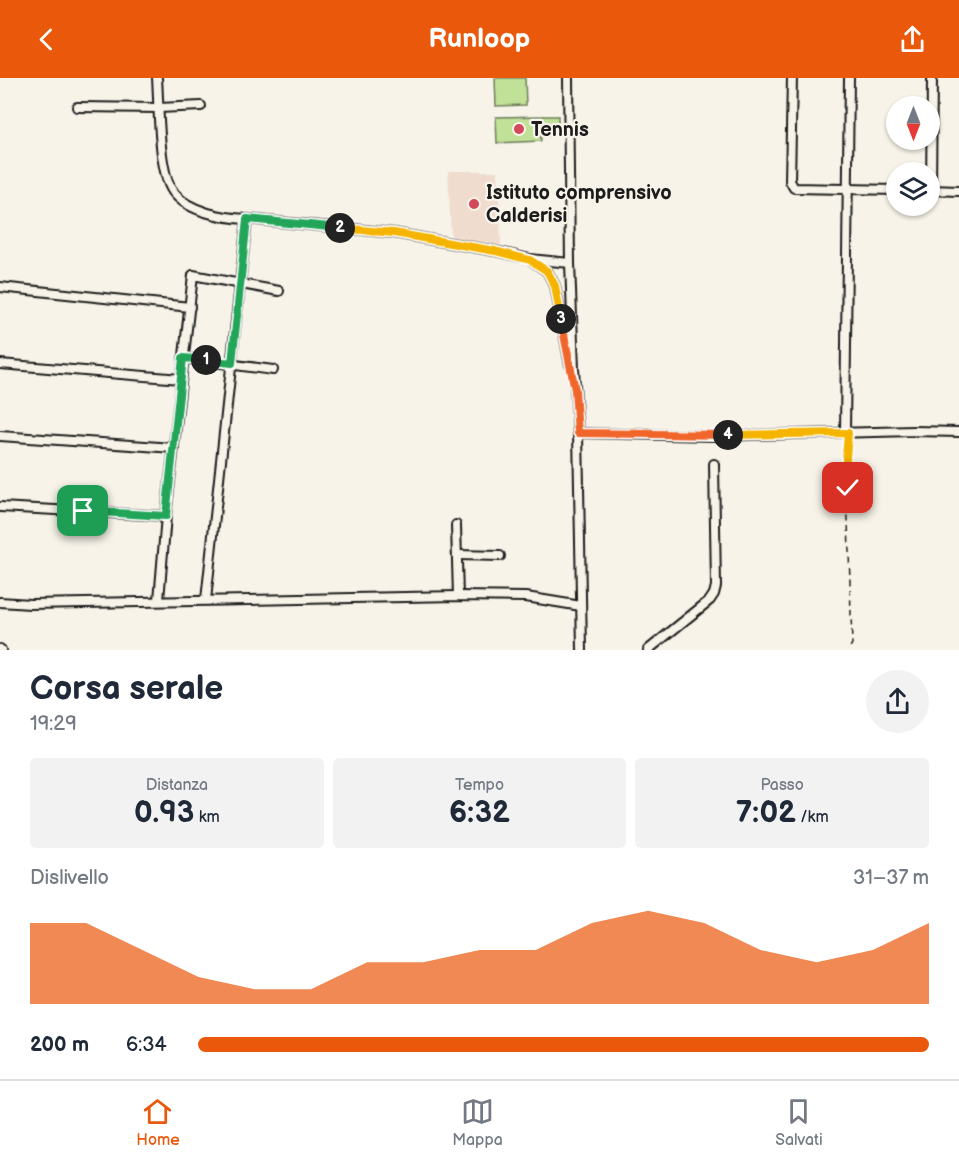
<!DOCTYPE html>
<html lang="it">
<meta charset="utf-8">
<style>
:root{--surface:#fff;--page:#f2f2f3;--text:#1f2937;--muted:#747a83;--line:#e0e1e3;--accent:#ea580c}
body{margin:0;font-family:"Balsamiq Sans",sans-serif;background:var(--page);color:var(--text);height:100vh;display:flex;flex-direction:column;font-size:22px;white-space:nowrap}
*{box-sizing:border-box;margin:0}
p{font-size:20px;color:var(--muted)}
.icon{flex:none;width:33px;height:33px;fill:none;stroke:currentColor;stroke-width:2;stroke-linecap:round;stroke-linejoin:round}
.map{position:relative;height:572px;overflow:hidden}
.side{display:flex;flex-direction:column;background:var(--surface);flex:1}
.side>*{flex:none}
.needle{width:39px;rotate:180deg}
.controls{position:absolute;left:886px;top:18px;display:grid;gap:12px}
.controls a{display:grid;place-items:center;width:54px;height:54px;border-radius:50%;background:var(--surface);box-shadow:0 2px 4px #0004;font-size:30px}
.pin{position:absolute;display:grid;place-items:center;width:51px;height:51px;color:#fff;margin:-26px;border-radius:12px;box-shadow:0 3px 9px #0006}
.km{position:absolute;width:30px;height:30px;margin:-15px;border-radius:50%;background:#222;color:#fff;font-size:16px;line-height:30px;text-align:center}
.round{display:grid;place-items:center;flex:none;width:63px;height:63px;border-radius:32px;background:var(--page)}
.head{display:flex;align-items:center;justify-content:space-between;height:102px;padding:0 30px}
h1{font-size:33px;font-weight:700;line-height:45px}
.metrics{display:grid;grid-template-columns:repeat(3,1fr);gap:9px;height:102px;padding:6px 30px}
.metrics div{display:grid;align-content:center;border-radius:6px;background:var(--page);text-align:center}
.metrics b{font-size:30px;font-weight:700}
.metrics small{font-size:16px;font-weight:400}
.metrics p{font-size:16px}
.chart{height:168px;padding:12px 30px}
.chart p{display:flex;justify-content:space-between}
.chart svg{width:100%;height:108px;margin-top:6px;fill:var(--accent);opacity:.7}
ul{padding:0 30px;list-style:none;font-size:20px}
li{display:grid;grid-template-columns:96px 72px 1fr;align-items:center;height:45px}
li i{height:15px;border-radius:8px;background:var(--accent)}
header{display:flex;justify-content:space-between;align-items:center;height:78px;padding:0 30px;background:var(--accent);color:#fff;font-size:27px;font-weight:700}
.tabs{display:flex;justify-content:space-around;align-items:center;height:84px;border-top:2px solid var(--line);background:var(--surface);font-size:16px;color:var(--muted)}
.tabs a{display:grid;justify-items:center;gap:3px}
.tabs .selected{color:var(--accent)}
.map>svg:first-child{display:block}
.built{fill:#efdcce}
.green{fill:#c1e199;stroke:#6e7e5a;stroke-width:1.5}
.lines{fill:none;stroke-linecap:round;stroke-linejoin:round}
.street-casing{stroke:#1c1c1c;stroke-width:12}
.path{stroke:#1c1c1c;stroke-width:1.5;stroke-dasharray:6 4.5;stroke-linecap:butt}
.street{stroke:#f7f3e8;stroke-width:8}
.split-1-casing{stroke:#fff;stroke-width:12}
.split-2-casing{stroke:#fff;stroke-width:12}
.split-3-casing{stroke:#fff;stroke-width:12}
.split-4-casing{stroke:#fff;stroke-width:12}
.split-5-casing{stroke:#fff;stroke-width:12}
.split-1{stroke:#22a559;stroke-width:8}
.split-2{stroke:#22a559;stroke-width:8}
.split-3{stroke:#f5b400;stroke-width:8}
.split-4{stroke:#f0652b;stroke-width:8}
.split-5{stroke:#f5b400;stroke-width:8}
.poi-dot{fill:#d1495b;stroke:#f7f3e8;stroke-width:2}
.labels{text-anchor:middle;stroke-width:4.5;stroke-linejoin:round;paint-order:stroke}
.poi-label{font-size:20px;font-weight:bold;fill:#1c1c1c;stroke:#f7f3e8;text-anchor:start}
</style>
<header><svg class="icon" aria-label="back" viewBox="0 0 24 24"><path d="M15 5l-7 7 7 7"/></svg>Runloop<svg class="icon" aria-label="share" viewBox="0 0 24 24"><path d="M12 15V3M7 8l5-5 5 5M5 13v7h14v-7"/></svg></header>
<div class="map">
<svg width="959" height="572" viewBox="0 0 959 572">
<rect width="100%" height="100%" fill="#f7f3e8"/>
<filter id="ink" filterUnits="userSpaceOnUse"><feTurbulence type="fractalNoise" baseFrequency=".0167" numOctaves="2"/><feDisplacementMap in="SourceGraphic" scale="12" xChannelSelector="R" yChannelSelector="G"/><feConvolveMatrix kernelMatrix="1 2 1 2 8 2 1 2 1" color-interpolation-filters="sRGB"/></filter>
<g filter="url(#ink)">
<polygon class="built" points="448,93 498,93 501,167 451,159"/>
<g class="green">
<polygon points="495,0 525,0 526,27 496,28"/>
<polygon points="540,38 541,63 497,65 496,39"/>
<polygon points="542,38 558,38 558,57 543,58"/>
</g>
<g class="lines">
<g class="street-casing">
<g id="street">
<path d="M157 0C159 26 158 97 174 115 189 134 224 140 247 141L394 155 495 173 530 181 570 185"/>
<polyline points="568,0 570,185 574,291 578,355 582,572"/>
<polyline points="792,0 790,103 794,110 897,112"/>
<polyline points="77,29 159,30 201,28"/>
<polyline points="930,112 959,113"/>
<polyline points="931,112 932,0"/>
<polyline points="531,182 547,193 555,208 570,287"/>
<polyline points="0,209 190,229"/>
<polyline points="183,280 273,292"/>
<polyline points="0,286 181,301"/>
<polyline points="578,355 712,358 914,353 959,354"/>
<polyline points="845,355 849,0"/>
<polyline points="0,358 174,370"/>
<polyline points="0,429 166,438"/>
<polyline points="456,447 458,518"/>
<polyline points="457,477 500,478"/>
<polyline points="159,522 166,438 193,197 279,213"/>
<polyline points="206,522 247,141"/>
<polyline points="0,524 30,526 458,518 526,519 581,528"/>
<polyline points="0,571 1,572"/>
<polyline points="648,572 710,522 714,516 716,508 714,386"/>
</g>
</g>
<polyline class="path" points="847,364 846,380 852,566 848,572"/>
<use href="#street" class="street"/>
</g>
</g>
<g class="lines" filter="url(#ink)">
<g class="split-1-casing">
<polyline id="split-1" points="83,433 166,438 183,280 206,282"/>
</g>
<g class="split-2-casing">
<polyline id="split-2" points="206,282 232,285 247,141 340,150"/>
</g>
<g class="split-3-casing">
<polyline id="split-3" points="340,150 394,155 495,173 530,182 547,193 555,208 561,241"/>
</g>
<g class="split-4-casing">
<polyline id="split-4" points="561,241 575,312 578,355 728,357"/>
</g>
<g class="split-5-casing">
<polyline id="split-5" points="728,357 848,355 846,380 848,410"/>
</g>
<use href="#split-1" class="split-1"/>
<use href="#split-2" class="split-2"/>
<use href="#split-3" class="split-3"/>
<use href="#split-4" class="split-4"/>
<use href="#split-5" class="split-5"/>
</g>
<g class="poi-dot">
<circle cx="519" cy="51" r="6"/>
<circle cx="474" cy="126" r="6"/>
</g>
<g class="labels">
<g class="poi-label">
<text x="531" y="58">Tennis</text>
<text x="486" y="121">Istituto comprensivo<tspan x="486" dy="23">Calderisi</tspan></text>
</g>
</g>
</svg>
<div class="controls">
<a><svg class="needle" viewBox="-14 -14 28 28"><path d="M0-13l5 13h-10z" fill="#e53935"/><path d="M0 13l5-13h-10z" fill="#747a83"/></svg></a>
<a><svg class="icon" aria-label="layers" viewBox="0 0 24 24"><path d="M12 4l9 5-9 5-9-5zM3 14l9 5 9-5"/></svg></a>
</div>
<div class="pin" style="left:83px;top:433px;background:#1e9e55"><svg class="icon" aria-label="arrive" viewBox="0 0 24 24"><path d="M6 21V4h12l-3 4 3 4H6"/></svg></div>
<div class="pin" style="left:848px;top:410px;background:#d93025"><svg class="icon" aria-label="check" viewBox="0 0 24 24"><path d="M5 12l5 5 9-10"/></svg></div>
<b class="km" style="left:206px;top:282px">1</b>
<b class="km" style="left:340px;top:150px">2</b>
<b class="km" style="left:561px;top:241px">3</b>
<b class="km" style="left:728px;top:357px">4</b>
</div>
<section class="side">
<div class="head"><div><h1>Corsa serale</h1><p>19:29</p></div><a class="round"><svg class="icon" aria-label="share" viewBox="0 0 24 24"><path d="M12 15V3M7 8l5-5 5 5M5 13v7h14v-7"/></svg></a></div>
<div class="metrics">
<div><p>Distanza</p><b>0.93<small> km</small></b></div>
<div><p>Tempo</p><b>6:32</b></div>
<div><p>Passo</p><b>7:02<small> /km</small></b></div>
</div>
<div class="chart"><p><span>Dislivello</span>31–37 m</p>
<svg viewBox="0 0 160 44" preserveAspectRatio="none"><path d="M0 44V11L10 11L20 22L30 33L40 38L50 38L60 27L70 27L80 22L90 22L100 11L110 6L120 11L130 22L140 27L150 22L160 11V44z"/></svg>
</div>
<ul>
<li><b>200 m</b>6:34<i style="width:100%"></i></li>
</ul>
</section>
<nav class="tabs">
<a class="selected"><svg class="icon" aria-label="home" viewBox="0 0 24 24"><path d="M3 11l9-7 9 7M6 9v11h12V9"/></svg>Home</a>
<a><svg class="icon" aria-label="map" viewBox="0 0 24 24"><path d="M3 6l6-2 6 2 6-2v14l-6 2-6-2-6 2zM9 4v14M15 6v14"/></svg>Mappa</a>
<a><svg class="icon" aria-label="saved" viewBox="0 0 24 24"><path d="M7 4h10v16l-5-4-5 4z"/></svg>Salvati</a>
</nav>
